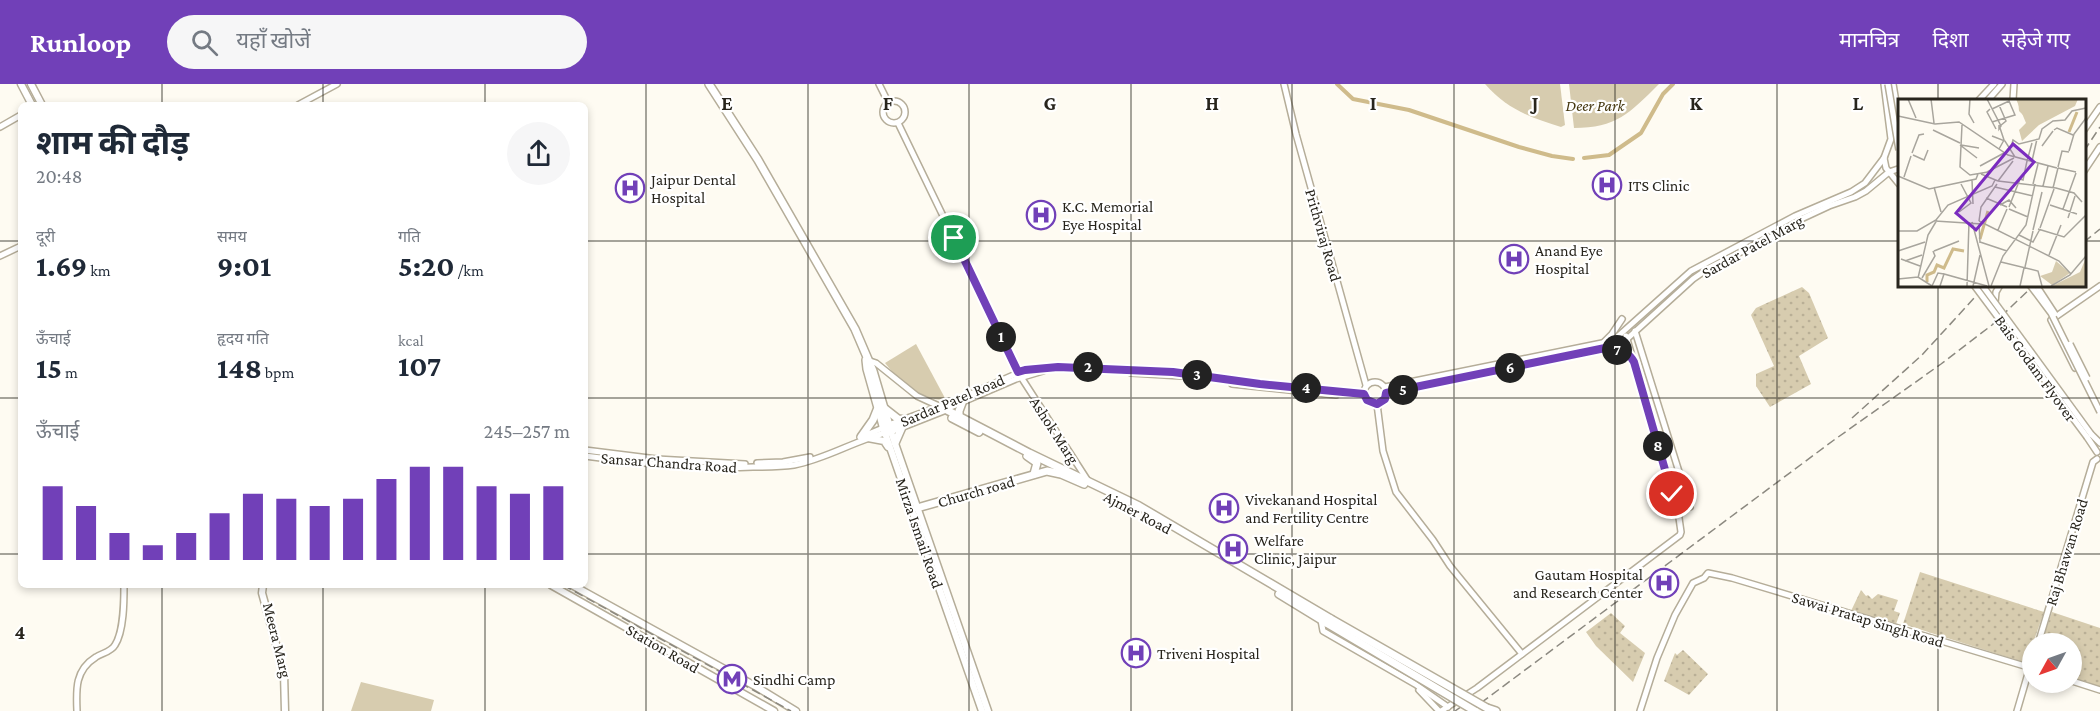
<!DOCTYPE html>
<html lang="hi">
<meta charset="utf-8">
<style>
:root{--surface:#fff;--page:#f6f6f7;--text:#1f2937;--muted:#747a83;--accent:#7140b8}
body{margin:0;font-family:"Crimson Pro","Noto Sans Devanagari",serif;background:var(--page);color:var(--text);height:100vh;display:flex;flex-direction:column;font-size:22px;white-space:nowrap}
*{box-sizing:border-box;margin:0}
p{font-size:20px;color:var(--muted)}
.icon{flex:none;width:33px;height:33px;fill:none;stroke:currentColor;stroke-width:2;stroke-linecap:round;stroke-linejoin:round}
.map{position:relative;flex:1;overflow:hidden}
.panel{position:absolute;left:18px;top:18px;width:570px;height:486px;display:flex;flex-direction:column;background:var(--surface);border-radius:9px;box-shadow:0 3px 9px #0003}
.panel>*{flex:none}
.needle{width:39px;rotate:230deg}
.fabs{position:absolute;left:2022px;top:549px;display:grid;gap:12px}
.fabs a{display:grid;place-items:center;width:60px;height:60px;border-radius:50%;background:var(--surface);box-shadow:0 3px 9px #0003;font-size:30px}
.pin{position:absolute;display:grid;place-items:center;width:51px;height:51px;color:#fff;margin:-26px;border:3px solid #fff;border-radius:50%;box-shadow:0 2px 6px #0007}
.km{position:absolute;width:30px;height:30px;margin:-15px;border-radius:50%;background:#222;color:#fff;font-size:16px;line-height:30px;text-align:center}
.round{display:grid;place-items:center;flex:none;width:63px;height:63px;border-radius:32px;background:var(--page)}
.summary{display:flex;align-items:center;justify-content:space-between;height:102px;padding:0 18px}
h1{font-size:33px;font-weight:700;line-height:45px}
.stats{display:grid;grid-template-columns:repeat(3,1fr);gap:9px;height:102px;padding:6px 18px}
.stats div{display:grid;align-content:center}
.stats b{font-size:30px;font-weight:700}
.stats small{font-size:16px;font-weight:400}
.stats p{font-size:16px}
.chart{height:168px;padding:12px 18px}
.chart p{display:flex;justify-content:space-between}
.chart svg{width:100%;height:108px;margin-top:6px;stroke:var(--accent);stroke-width:6}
header{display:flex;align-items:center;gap:36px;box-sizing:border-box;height:84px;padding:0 30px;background:var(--accent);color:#fff}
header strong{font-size:28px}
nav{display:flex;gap:33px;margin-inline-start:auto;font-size:21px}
.search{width:420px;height:54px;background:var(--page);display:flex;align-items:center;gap:15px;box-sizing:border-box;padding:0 21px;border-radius:33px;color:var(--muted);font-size:22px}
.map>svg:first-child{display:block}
.grass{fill:url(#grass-dots)}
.green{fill:#d7ccaf}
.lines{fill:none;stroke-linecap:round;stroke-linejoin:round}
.canal{stroke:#cfbb8b;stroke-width:4}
.secondary-casing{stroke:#b5ad99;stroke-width:8}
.primary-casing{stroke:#b5ad99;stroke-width:9}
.highway-casing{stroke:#b5ad99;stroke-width:10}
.secondary{stroke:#fff;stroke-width:5}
.primary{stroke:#fff;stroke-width:6}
.highway{stroke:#fff;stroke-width:7}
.rail{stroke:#8c8980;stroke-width:1.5;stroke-dasharray:9 4.5;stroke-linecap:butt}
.secondary-bridge-casing{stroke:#b5ad99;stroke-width:8;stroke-linecap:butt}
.highway-bridge-casing{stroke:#b5ad99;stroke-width:10;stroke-linecap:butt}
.secondary-bridge{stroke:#fff;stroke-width:5}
.highway-bridge{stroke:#fff;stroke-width:7}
.route-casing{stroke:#fff;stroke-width:12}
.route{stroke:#7140b8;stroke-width:8}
.grid{fill:none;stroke:#28251d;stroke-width:1.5;stroke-opacity:0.55}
.labels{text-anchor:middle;stroke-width:4.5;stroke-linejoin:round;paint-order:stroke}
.park-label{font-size:16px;font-style:italic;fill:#44360e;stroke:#fff}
.poi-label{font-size:16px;fill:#28251d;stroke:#fff;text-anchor:start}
.street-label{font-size:16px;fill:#28251d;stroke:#fff}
.inset-river{fill:none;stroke:#cfbb8b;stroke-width:3}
.inset-road{fill:none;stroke:#a8a59d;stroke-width:1.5}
.view{fill:#7b2cbf;fill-opacity:0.15;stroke:#7b2cbf;stroke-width:3}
.inset-edge{fill:none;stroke:#28251d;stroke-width:3}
.grid-label{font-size:20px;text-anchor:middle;font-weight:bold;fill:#28251d;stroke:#fff;stroke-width:4.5;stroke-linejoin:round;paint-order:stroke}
</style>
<header>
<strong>Runloop</strong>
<div class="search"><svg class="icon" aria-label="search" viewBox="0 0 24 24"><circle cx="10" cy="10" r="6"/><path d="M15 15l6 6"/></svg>यहाँ खोजें</div>
<nav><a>मानचित्र</a><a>दिशा</a><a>सहेजे गए</a></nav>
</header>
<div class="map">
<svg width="2100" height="627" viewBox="0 0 2100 627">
<defs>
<pattern id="grass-dots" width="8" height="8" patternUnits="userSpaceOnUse" patternTransform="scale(1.5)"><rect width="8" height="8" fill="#d7ccaf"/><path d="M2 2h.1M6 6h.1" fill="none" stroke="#b9af96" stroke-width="1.8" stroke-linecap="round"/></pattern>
</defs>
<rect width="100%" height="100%" fill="#fefbf2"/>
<g class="grass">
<polygon points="1802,203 1809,209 1828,254 1799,272 1811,300 1770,323 1756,302 1756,290 1774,282 1751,231 1756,224"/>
<polygon points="1920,488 2044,528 2026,579 1903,540"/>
<polygon points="1861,506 1866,512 1868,511 1872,515 1878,510 1898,516 1894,527 1900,529 1896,540 1851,527"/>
<polygon points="2052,528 2100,544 2100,603 2072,595 2072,560 2041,560"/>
<polygon points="1611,529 1625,542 1620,549 1645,569 1633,598 1596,562 1586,548"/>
<polygon points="1683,566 1708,590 1689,611 1664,597 1675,569 1677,571"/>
</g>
<g class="green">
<path d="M1485 0H1560L1565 41 1561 43C1529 33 1507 25 1485 0Z"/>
<path d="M1569 0H1659C1630 29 1616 44 1574 44Z"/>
<path d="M916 260 946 316C922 317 899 297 885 279Z"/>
<polygon points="361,598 434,616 431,627 351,627"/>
</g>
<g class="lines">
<g class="canal">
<polyline points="1337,0 1353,15 1409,26 1519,63 1552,72 1573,75"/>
<polyline points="1584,74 1609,71 1641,49 1663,10 1673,0"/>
</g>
<g class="secondary-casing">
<g id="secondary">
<polyline points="879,0 888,18"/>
<polyline points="1284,0 1296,50 1366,301"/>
<polyline points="1884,0 1891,55 1884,74 1886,84 1899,100"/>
<polyline points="1893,0 1899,36"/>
<polyline points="1979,16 1994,0"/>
<polyline points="1988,16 2002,0"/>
<polyline points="2013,16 2014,0"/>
<circle cx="894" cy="28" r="11"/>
<polyline points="298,21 337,0"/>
<polyline points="898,39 1021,293 1088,397"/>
<polyline points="0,43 21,31"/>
<polyline points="2084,46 2100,23"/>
<polyline points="2084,87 2100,63"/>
<polyline points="0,172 21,162"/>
<polyline points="1995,219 1996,208 2000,201"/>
<polyline points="1635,247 1690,423 1678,427"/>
<polyline points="1604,258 1612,250 1622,235"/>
<polyline points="1611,264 1626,268 1632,274"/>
<polyline points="867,276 876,279 917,312 941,323 1025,286 1058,283 1173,288 1260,300 1364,310"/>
<polyline points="2075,284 2051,236 2100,202"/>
<polyline points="1131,289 1181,292"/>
<circle cx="1375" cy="309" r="11"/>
<polyline points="1232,300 1336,311"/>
<polyline points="1385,303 1607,258 1616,254 1691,187 1795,132 1851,108 1865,99 1884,74"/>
<polyline points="1386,309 1615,262 1627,255 1693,195 1709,184 1785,146 1801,135 1829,122 1855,113 1866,107 1889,88 1898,85"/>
<polyline points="1377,320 1383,367 1396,408 1433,456 1450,482 1522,570"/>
<polyline points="946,325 1016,295 1043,287"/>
<polyline points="2091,350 2100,359"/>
<polyline points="866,351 883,344"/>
<polyline points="2087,353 2097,368"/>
<polyline points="585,366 657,375 745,380"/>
<path d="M585 372C641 379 697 386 753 383 767 383 781 383 794 381 826 375 854 357 885 349"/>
<polyline points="757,379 783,378 810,373"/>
<polyline points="1321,536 1323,547 1415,600 1448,623"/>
<polyline points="2038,560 2093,378 2097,375"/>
<polyline points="2030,583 2032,576"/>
<polyline points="2072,597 2100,606"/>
<polyline points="1419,606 1439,627"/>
<path d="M77 627C76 605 75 586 96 573 102 569 111 568 115 561 124 547 124 517 124 501"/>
<polyline points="1441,627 1477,604 1680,451 1681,448 1678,427 1626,252"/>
<polyline points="1640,627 1657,574 1675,531 1693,499 1704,494 1708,489 1732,494 2028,583"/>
<polyline points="2017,627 2029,586"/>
</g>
</g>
<g class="primary-casing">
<g id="primary">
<polyline points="21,0 32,21"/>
<polyline points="31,0 42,21"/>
<polyline points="891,348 988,627"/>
<polyline points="885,349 982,627"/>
<polyline points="868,354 884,357 888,363"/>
<polyline points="263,501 262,509 284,589 285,627"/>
<polyline points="551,501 774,627"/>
<polyline points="572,501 755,602 796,627"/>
</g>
</g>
<g class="highway-casing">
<g id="highway">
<polyline points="709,0 758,76 855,245 873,287 891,348"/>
<polyline points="866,276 867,285 885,349 946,325"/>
<polyline points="884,324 898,335 905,336"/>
<polyline points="952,334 979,348"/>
<polyline points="959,336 959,327 962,319"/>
<polyline points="883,344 941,323 1029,369 1139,422 1331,535"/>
<polyline points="861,353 873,336 877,326"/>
<polyline points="895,359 902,343"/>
<polyline points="1027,372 1037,379 1034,390"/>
<polyline points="917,424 1047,387 1061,390 1084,400"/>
<polyline points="1279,510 1328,540"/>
<polyline points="1487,624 1496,627"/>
</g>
</g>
<use href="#secondary" class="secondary"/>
<use href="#primary" class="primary"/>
<use href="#highway" class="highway"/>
<g class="rail">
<polyline points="2084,67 2100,43"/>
<polyline points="2084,158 2100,145"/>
<polyline points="1852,334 1922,271 1986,201"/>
<polyline points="563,501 791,627"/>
<polyline points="1455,627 1476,612"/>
<polyline points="1470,627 1834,356 1941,280 1992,241 2034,201"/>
</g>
<g class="secondary-bridge-casing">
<g id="secondary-bridge">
<polyline points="1888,0 1899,66"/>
<polyline points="1974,201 2087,353"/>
<polyline points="1982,201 2091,350"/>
<polyline points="2030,201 2051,229 2100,328"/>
<polyline points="2036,201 2055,230"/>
<polyline points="2070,260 2087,294"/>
</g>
</g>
<g class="highway-bridge-casing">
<g id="highway-bridge">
<polyline points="1331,535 1487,624"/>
<polyline points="1328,540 1475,627"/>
</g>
</g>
<use href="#secondary-bridge" class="secondary-bridge"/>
<use href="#highway-bridge" class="highway-bridge"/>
</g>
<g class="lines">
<g class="route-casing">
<path id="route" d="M954 154 1018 288 1025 286 1058 283 1173 288 1260 300 1364 310 1367 316 1377 320 1385 315 1386 309 1610 263C1621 267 1628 267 1634 278L1672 410"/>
</g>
<use href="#route" class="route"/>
</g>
<path class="grid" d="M162 0V21M323 0V21M485 0V21M646 0V627M808 0V627M969 0V627M1131 0V627M1292 0V627M1454 0V627M1615 0V627M1777 0V627M1938 0V16M0 157H21M585 157H1899M2084 157H2100M1938 201V627M0 314H21M585 314H2100M0 470H21M585 470H2100M162 501V627M323 501V627M485 501V627"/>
<defs>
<g id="hospital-ring" transform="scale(1.5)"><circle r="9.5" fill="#fff" stroke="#7140b8" stroke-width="1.5"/><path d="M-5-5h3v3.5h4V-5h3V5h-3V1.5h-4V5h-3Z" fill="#7140b8"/></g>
<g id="metro-ring" transform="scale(1.5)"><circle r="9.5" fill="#fff" stroke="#7140b8" stroke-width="1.5"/><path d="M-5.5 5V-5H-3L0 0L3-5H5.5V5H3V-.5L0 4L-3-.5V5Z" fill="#7140b8"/></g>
</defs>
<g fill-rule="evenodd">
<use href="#hospital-ring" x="1607" y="101"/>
<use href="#hospital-ring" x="630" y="104"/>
<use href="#hospital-ring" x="1041" y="131"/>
<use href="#hospital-ring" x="1514" y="175"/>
<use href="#hospital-ring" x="1224" y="424"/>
<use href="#hospital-ring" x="1233" y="465"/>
<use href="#hospital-ring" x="1664" y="499"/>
<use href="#hospital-ring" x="1136" y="569"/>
<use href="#metro-ring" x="732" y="595"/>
</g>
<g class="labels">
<g class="park-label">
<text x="1595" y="27">Deer Park</text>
</g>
<g class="poi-label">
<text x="651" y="101">Jaipur Dental<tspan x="651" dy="18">Hospital</tspan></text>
<text x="1628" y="107">ITS Clinic</text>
<text x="1062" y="128">K.C. Memorial<tspan x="1062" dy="18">Eye Hospital</tspan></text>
<text x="1535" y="172">Anand Eye<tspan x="1535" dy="18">Hospital</tspan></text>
<text x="1245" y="421">Vivekanand Hospital<tspan x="1245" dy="18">and Fertility Centre</tspan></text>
<text x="1254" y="462">Welfare<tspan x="1254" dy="18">Clinic, Jaipur</tspan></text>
<text x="1643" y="496" text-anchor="end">Gautam Hospital<tspan x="1643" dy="18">and Research Center</tspan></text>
<text x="1157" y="575">Triveni Hospital</text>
<text x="753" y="601">Sindhi Camp</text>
</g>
<g class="street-label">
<text transform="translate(1324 151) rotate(74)" y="6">Prithviraj Road</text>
<text transform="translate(1752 162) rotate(-29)" y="6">Sardar Patel Marg</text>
<text transform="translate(2036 284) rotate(54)" y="6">Bais Godam Flyover</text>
<text transform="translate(952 316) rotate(-23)" y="6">Sardar Patel Road</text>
<text transform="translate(1055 346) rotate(57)" y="6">Ashok Marg</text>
<text transform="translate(669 378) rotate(4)" y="6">Sansar Chandra Road</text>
<text transform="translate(976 407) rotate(-16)" y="6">Church road</text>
<text transform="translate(1138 428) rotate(28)" y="6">Ajmer Road</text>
<text transform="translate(920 449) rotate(71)" y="6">Mirza Ismail Road</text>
<text transform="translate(2066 468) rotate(-73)" y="6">Raj Bhawan Road</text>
<text transform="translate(1868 535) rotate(17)" y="6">Sawai Pratap Singh Road</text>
<text transform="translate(278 556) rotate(76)" y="6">Meera Marg</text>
<text transform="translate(663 564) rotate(30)" y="6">Station Road</text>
</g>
</g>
<g transform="translate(1898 15)">
<rect width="188" height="188" fill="#fefbf2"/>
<path d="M118 0H180L177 7 141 26 124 42 121 31 128 24ZM187 161V187H154L182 173Z" fill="#d7ccaf"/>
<path d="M158 162 172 174 154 186 142 177 154 173Z" fill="#d7ccaf"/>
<path d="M120 0H149L129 20 121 12Z" fill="#d7ccaf"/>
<path class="inset-river" d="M171 33 179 13M82 140 90 112M29 183V176L36 173 39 166 46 169 55 150 66 152"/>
<path class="inset-road" d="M10 0 18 19M33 0 36 24M72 0 71 15 76 24M89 0 103 27 101 30V26M101 6 108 22 102 27M92 10 89 13 98 30M0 17 37 25 61 23 110 56 159 69M94 23 117 16 111 2 94 10M64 26 62 68 72 76 90 73M35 31 62 44M156 31 159 29 175 36M94 37 107 42 117 58M62 46 79 59M63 46 81 49M144 47 155 32M113 48 115 41 121 45 141 40 144 30 155 22 167 21 174 12 188 9M101 50 106 41 102 29M171 52 176 35 188 19M14 54 21 36 26 35M15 56 26 61 30 51M129 62 134 44M134 62 139 40M82 67 106 54M160 68 164 52 171 53M160 69 178 73M89 73 116 59M83 75 100 82M0 77 31 90 78 80 80 75M6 78 13 57M74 81 75 105M100 82 115 62M100 82 158 89 176 94 184 103M135 85 140 65M145 87 150 67M36 88 43 113M97 88 135 97M155 89 160 69M88 99 109 108M102 106 111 101 118 109M152 106 179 115M111 108 122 80 125 81 129 62M111 110 130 118M165 110 178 74M61 113 73 104 63 85M170 119 177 97M37 122 84 125M81 122 83 108 99 85M81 122 161 162 173 175M74 123 91 187M81 124 82 144M142 129 156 90M140 130 166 138 188 116M100 131 109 110M135 131 144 93M0 132H19L38 121 50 106 94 87 97 81M121 136 135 143 142 130M82 143 109 152M0 152 27 143M36 152 61 142M151 156 163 126M3 160 22 167M7 162 24 156M103 163 140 172 144 187M127 168 135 132M20 179 30 136 39 121M24 179 37 157 35 152M0 180 20 178 34 187M34 187 40 174 46 175M42 187 46 175 89 187M69 187 71 123M75 187 82 156M93 187 105 157 128 126 137 85M122 187 126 169M153 187 172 176 188 157"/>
<path class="view" d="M115 45 136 63 78 131 58 114Z"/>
<rect width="188" height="188" class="inset-edge"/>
</g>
<g class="grid-label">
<text x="727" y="26">E</text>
<text x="888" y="26">F</text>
<text x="1050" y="26">G</text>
<text x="1212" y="26">H</text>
<text x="1373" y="26">I</text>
<text x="1535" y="26">J</text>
<text x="1696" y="26">K</text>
<text x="1858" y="26">L</text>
<text x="20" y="555">4</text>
</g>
</svg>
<div class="fabs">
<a><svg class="needle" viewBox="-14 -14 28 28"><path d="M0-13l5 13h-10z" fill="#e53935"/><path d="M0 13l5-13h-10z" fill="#747a83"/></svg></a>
</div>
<div class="pin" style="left:954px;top:154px;background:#1e9e55"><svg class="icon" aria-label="arrive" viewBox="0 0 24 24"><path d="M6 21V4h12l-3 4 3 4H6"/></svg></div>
<div class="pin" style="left:1672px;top:410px;background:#d93025"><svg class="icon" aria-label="check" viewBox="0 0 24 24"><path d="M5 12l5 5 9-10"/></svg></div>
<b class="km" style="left:1001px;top:253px">1</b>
<b class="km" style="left:1088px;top:283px">2</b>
<b class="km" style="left:1197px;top:291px">3</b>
<b class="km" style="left:1306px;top:304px">4</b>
<b class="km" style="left:1403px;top:306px">5</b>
<b class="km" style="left:1510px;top:284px">6</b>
<b class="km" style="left:1617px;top:266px">7</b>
<b class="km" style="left:1658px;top:362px">8</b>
<section class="panel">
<div class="summary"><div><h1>शाम की दौड़</h1><p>20:48</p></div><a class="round"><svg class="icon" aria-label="share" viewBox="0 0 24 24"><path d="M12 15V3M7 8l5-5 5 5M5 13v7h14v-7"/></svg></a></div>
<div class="stats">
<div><p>दूरी</p><b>1.69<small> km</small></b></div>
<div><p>समय</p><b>9:01</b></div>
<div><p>गति</p><b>5:20<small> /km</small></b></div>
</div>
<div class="stats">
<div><p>ऊँचाई</p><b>15<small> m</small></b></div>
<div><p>हृदय गति</p><b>148<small> bpm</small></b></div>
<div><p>kcal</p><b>107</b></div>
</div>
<div class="chart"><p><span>ऊँचाई</span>245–257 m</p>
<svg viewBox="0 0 160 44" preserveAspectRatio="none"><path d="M5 44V14M15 44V22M25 44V33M35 44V38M45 44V33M55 44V25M65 44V17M75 44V19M85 44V22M95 44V19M105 44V11M115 44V6M125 44V6M135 44V14M145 44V17M155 44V14"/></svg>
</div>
</section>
</div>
